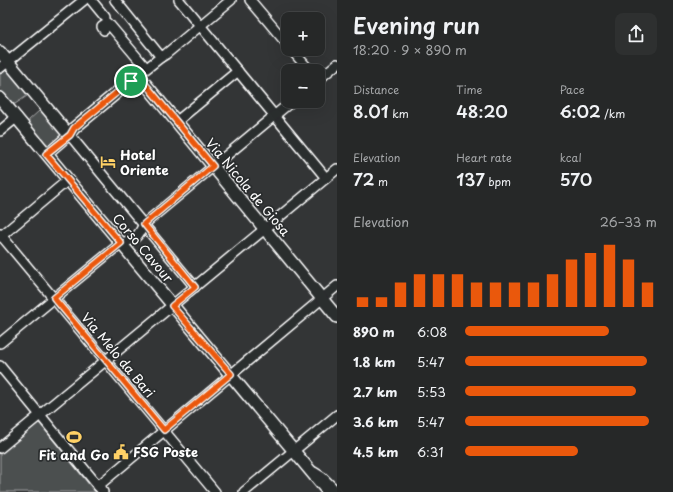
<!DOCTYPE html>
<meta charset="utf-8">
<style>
:root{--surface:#262828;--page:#2e3030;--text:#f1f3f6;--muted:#a4a6a8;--line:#424445;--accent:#ea580c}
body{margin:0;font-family:"Playpen Sans",sans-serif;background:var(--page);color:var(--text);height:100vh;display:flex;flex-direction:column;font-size:15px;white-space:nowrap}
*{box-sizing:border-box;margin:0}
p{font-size:13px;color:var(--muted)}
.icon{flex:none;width:22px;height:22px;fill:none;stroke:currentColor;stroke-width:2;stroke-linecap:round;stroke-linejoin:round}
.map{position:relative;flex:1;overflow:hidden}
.details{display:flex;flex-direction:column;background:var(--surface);width:336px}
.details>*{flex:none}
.controls{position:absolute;left:281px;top:12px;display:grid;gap:8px}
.controls a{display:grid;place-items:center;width:44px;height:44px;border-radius:8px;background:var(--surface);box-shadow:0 4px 16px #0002,0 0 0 1px var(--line);font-size:20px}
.pin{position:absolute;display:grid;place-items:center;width:34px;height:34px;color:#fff;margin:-17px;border:2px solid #fff;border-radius:50%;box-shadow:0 1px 4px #0007}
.round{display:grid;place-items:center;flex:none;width:42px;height:42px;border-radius:8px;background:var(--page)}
.headline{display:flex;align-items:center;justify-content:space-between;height:68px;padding:0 16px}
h1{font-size:22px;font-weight:600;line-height:30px}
.figures{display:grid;grid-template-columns:repeat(3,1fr);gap:6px;height:68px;padding:4px 16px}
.figures div{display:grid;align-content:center}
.figures b{font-size:17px;font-weight:600}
.figures small{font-size:11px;font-weight:400}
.figures p{font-size:11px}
.chart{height:112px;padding:8px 16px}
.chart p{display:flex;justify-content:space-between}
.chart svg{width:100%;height:72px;margin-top:4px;stroke:var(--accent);stroke-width:6}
ul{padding:0 16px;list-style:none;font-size:13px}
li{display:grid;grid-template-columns:64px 48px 1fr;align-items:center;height:30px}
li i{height:10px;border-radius:5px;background:var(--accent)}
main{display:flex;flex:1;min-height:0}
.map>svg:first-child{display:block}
.green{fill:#4c4f50;stroke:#a6a7a8}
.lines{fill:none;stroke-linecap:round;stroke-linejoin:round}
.minor-casing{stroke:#fff;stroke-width:12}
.major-casing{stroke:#fff;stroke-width:14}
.minor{stroke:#2a2d2e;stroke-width:9}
.major{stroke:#2a2d2e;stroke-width:11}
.route-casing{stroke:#fff;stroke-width:8}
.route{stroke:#ea580c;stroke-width:5}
.labels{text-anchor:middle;stroke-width:3.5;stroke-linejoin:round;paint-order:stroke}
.poi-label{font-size:13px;font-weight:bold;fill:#fff;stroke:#2a2d2e;text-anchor:start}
.street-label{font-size:13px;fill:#fff;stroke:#2a2d2e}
</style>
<main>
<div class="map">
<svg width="337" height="492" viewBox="0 0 337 492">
<rect width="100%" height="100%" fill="#333536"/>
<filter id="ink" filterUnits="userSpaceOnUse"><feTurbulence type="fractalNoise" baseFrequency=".025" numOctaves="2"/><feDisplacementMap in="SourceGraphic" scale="8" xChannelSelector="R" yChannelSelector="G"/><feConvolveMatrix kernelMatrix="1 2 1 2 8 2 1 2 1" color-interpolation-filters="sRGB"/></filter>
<g filter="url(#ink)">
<g class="green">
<polygon points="5,70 10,71 27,92 27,96 15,104 13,104 0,89 0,75"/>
<polygon points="39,111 43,112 61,134 61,136 51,145 46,144 29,124 29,120"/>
<polygon points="38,423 40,424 95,492 0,492 0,454"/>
</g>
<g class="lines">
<g class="minor-casing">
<g id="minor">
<polyline points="91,0 105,17"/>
<polyline points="115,0 161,57"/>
<polyline points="179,0 326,178"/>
<polyline points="250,0 288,45"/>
<polyline points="104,30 102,27 108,23 146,68"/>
<polyline points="291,49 310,71"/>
<polyline points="0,68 84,0"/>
<polyline points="138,75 161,57 166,54 231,0"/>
<polyline points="318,80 337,64"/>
<polyline points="176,122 238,71"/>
<polyline points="0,131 17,117"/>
<polyline points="47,154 69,135 73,139 195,287"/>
<polyline points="0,234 215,492"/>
<polyline points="0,237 68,180"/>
<path d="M0 343 121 243C135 240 138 237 144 224L292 101"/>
<polyline points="0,366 103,492"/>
<polyline points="0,448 337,169"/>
<polyline points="314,472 322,477 337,492"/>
<polyline points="98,486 337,286"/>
<polyline points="244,492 337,415"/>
</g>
</g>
<g class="major-casing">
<g id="major">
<polyline points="0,52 69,135 74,128 138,75 337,317"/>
<polyline points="0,98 328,492"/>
</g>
</g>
<use href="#minor" class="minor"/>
<use href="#major" class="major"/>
</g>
</g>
<g class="lines" filter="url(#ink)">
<g class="route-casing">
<polygon id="route" points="138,75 213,166 144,224 195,287 172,306 231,374 164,430 54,298 121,243 46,154 70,135 74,128"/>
</g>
<use href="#route" class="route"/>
</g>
<defs>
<g id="hotel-bare" transform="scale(1.2)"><path d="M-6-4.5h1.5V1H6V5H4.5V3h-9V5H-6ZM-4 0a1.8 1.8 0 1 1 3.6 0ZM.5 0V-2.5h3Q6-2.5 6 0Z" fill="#ffd166" stroke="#2a2d2e" stroke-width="2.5" paint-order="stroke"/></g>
<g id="stadium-bare" transform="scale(1.2)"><path d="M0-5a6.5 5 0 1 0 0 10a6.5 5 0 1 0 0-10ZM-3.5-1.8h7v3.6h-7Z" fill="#ffd166" stroke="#2a2d2e" stroke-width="2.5" paint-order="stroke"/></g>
<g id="civic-bare" transform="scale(1.2)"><path d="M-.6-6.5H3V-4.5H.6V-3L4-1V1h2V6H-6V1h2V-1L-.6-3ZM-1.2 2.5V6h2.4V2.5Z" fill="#ffd166" stroke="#2a2d2e" stroke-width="2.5" paint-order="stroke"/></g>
</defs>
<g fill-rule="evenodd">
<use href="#hotel-bare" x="108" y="162"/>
<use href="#stadium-bare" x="74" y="437"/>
<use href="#civic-bare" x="121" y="452"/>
</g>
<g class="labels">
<g class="poi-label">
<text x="120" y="160">Hotel<tspan x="120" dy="15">Oriente</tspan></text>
<text x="133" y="457">FSG Poste</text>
<text x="74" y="460" text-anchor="middle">Fit and Go</text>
</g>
<g class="street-label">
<text transform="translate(248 187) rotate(50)" y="5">Via Nicola de Giosa</text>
<text transform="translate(143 248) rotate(50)" y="5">Corso Cavour</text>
<text transform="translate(118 355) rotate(50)" y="5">Via Melo da Bari</text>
</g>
</g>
</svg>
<div class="controls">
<a>+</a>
<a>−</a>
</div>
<div class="pin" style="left:131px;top:81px;background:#1e9e55"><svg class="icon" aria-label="arrive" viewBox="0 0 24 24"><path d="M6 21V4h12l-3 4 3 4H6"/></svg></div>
</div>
<section class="details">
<div class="headline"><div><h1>Evening run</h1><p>18:20 · 9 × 890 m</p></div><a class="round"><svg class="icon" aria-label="share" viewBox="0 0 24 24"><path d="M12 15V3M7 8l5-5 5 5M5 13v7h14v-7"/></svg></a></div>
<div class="figures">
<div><p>Distance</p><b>8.01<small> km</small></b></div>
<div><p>Time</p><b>48:20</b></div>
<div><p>Pace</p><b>6:02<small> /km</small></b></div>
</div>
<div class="figures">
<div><p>Elevation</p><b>72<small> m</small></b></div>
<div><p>Heart rate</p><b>137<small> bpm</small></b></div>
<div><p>kcal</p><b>570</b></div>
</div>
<div class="chart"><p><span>Elevation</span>26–33 m</p>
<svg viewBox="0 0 160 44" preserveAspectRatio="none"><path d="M5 44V38M15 44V38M25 44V29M35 44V24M45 44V24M55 44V24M65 44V29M75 44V29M85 44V29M95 44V29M105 44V24M115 44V15M125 44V11M135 44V6M145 44V15M155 44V29"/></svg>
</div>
<ul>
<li><b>890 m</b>6:08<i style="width:75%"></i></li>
<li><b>1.8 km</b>5:47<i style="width:95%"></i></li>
<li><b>2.7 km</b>5:53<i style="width:89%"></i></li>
<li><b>3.6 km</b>5:47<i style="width:96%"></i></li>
<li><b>4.5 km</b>6:31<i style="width:59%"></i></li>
</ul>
</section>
</main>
